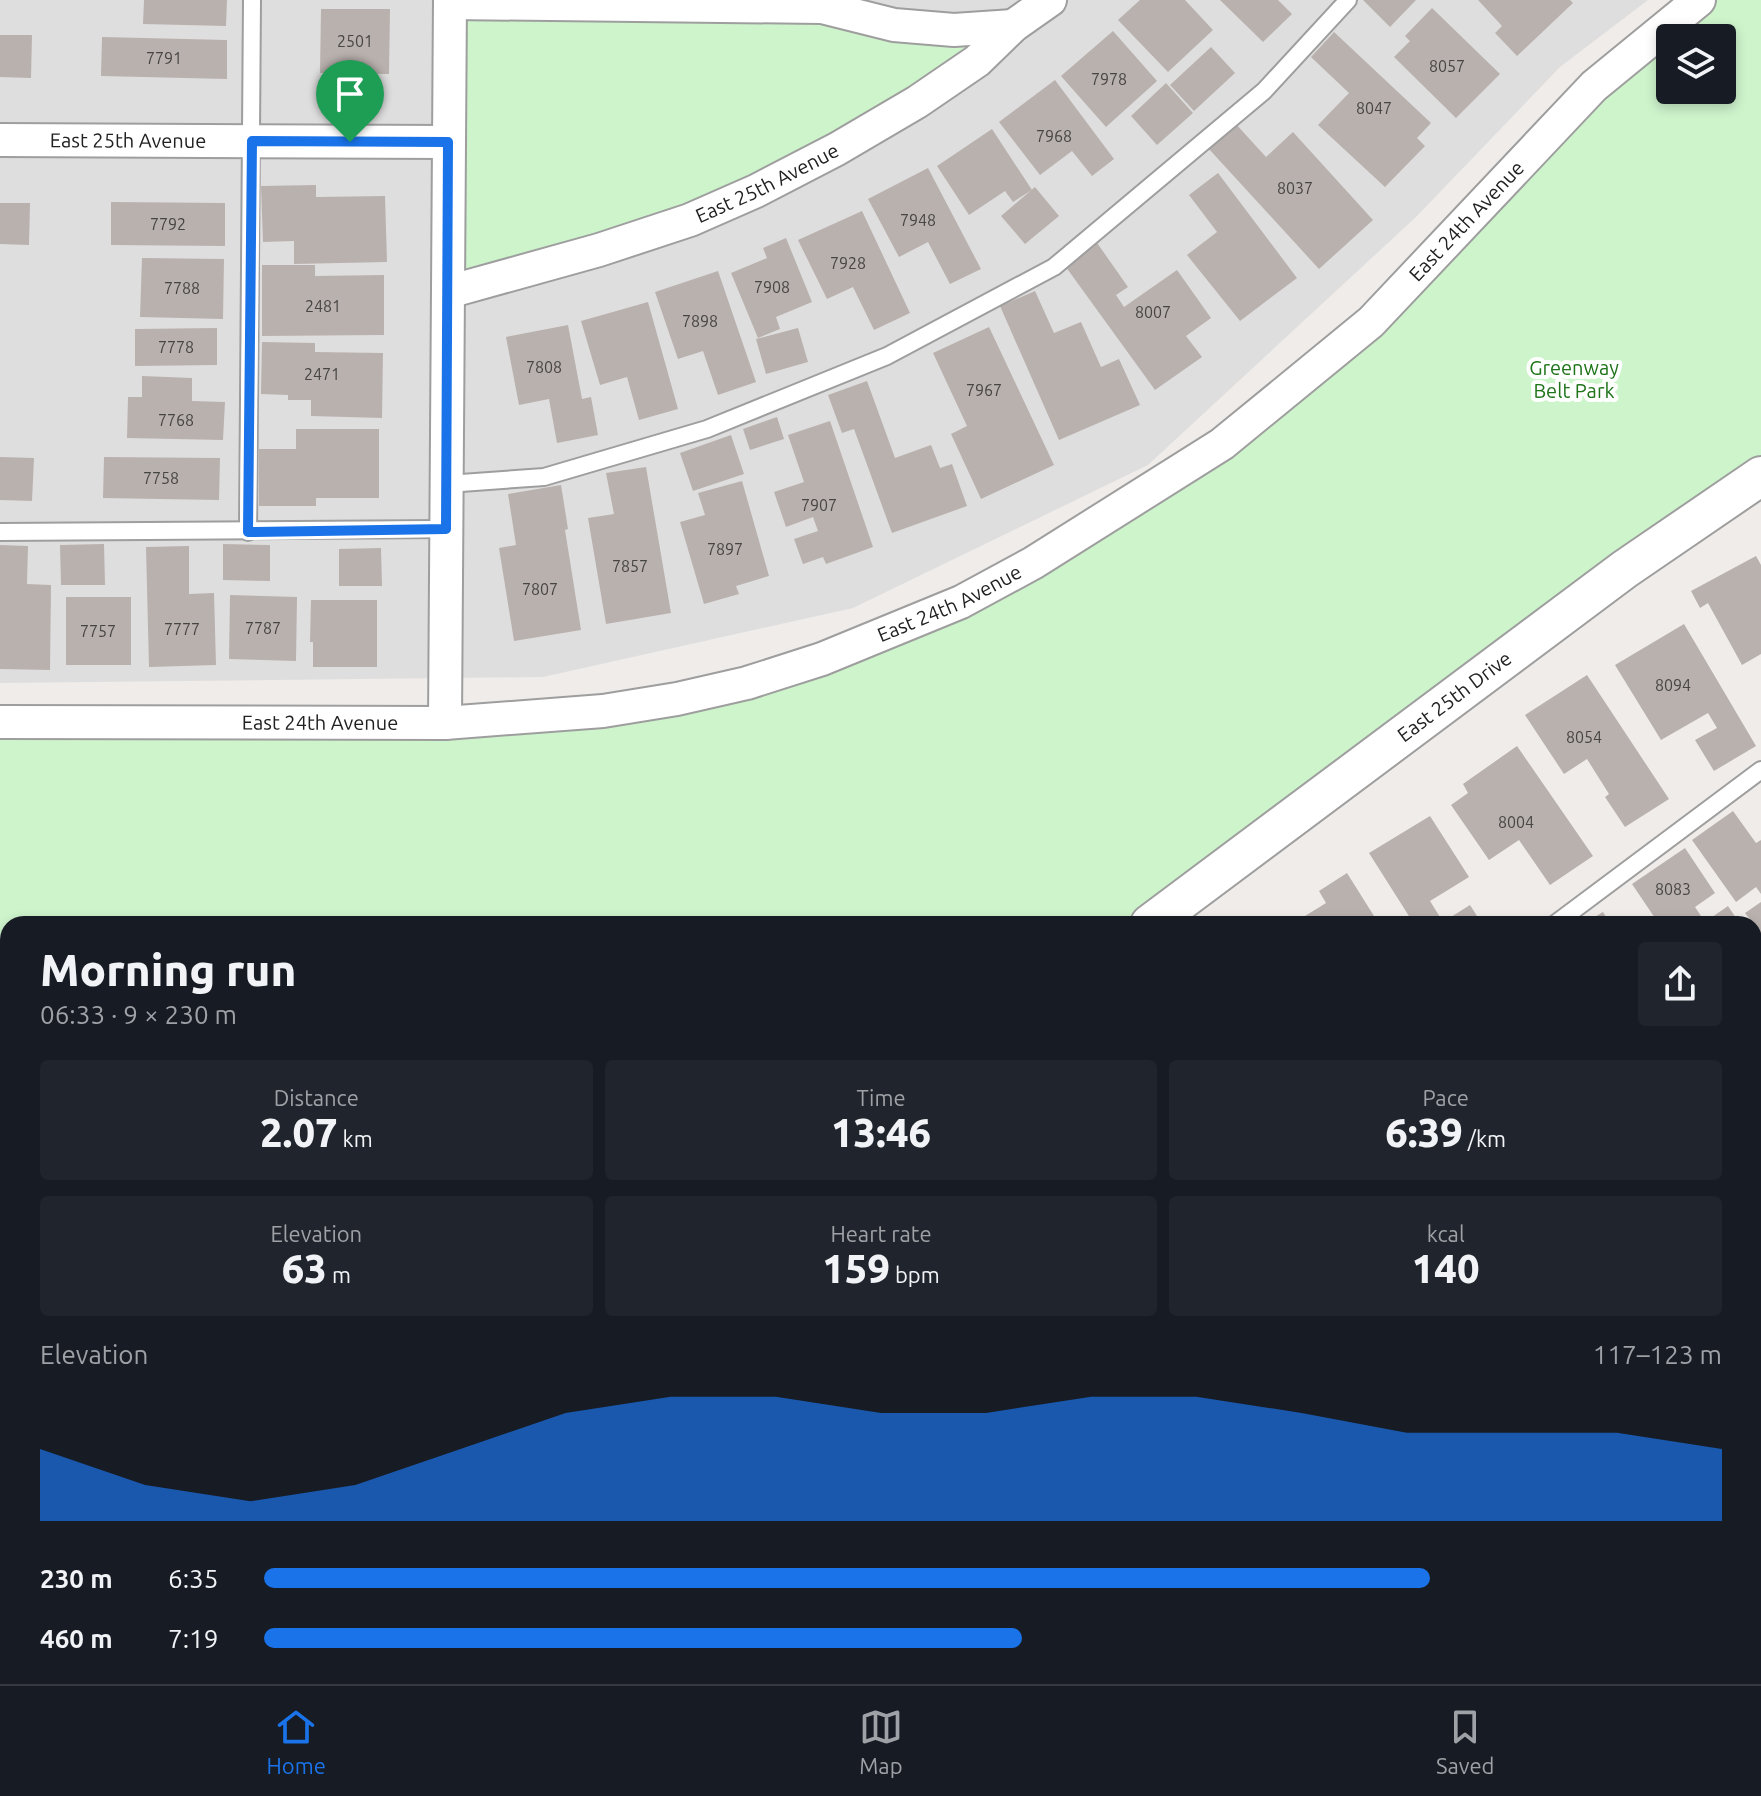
<!DOCTYPE html>
<meta charset="utf-8">
<style>
:root{--surface:#171b24;--page:#20242c;--text:#f1f3f6;--muted:#9ea1a6;--line:#363941;--accent:#1a73e8}
body{margin:0;font-family:Ubuntu,sans-serif;background:var(--page);color:var(--text);height:100vh;display:flex;flex-direction:column;font-size:30px;white-space:nowrap}
*{box-sizing:border-box;margin:0}
p{font-size:26px;color:var(--muted)}
.icon{flex:none;width:44px;height:44px;fill:none;stroke:currentColor;stroke-width:2;stroke-linecap:round;stroke-linejoin:round}
.map{position:relative;flex:1;overflow:hidden}
.details{position:absolute;left:0px;top:916px;width:1762px;height:768px;display:flex;flex-direction:column;background:var(--surface);border-radius:24px 24px 0 0;box-shadow:0 4px 12px #0003}
.details>*{flex:none}
.fabs{position:absolute;left:1656px;top:24px;display:grid;gap:16px}
.fabs a{display:grid;place-items:center;width:80px;height:80px;border-radius:8px;background:var(--surface);box-shadow:0 4px 12px #0003;font-size:40px}
.pin{position:absolute;display:grid;place-items:center;width:68px;height:68px;color:#fff;margin:-82px -34px;border-radius:50% 50% 50% 0;rotate:-45deg;box-shadow:0 0 8px #0007}
.pin .icon{rotate:45deg}
.round{display:grid;place-items:center;flex:none;width:84px;height:84px;border-radius:8px;background:var(--page)}
.summary{display:flex;align-items:center;justify-content:space-between;height:136px;padding:0 40px}
h1{font-size:44px;font-weight:800;line-height:60px}
.metrics{display:grid;grid-template-columns:repeat(3,1fr);gap:12px;height:136px;padding:8px 40px}
.metrics div{display:grid;align-content:center;border-radius:8px;background:var(--page);text-align:center}
.metrics b{font-size:40px;font-weight:800}
.metrics small{font-size:22px;font-weight:400}
.metrics p{font-size:22px}
.chart{height:224px;padding:16px 40px}
.chart p{display:flex;justify-content:space-between}
.chart svg{width:100%;height:144px;margin-top:8px;fill:var(--accent);opacity:.7}
ul{padding:0 40px;list-style:none;font-size:26px}
li{display:grid;grid-template-columns:128px 96px 1fr;align-items:center;height:60px}
li i{height:20px;border-radius:10px;background:var(--accent)}
.tab-bar{display:flex;justify-content:space-around;align-items:center;height:112px;border-top:2px solid var(--line);background:var(--surface);font-size:22px;color:var(--muted)}
.tab-bar a{display:grid;justify-items:center;gap:4px}
.tab-bar .selected{color:var(--accent)}
.map>svg:first-child{display:block}
.residential{fill:#dfdede}
.park{fill:#cef4cc;fill-rule:evenodd}
.building{fill:#b9b1ae}
.lines{fill:none;stroke-linecap:round;stroke-linejoin:round}
.service-casing{stroke:#9e9e9e;stroke-width:20}
.minor-casing{stroke:#9e9e9e;stroke-width:36}
.tertiary-casing{stroke:#9e9e9e;stroke-width:42}
.service{stroke:#fff;stroke-width:16}
.minor{stroke:#fff;stroke-width:32}
.tertiary{stroke:#fff;stroke-width:38}
.route-casing{stroke:#fff;stroke-width:16}
.route{stroke:#1a73e8;stroke-width:10}
.labels{text-anchor:middle;stroke-width:8;stroke-linejoin:round;paint-order:stroke}
.number-label{font-size:16px;fill:#474544}
.street-label{font-size:20px;fill:#212121;stroke:#fff}
.park-label{font-size:20px;fill:#1f741a;stroke:#fff}
</style>
<div class="map">
<svg width="1761" height="1684" viewBox="0 0 1761 1684">
<rect width="100%" height="100%" fill="#f0ece9"/>
<polygon class="residential" points="0,0 1648,0 1560,67 1416,217 1148,465 853,608 543,677 0,683"/>
<g class="park">
<path d="M1700 0H1761V478L1150 924H8V1004H0V721L611 710 861 643 1177 473 1380 312ZM1670 38H1722V90H1670Z"/>
<polygon points="450,3 1013,26 756,191 448,292"/>
<polygon points="1761,1022 1761,1289 1754,1289 1754,1027"/>
<rect x="490" y="1676" width="347" height="8"/>
</g>
<g class="building">
<polygon points="144,0 227,0 226,26 143,24"/>
<polygon points="1140,0 1185,0 1213,30 1168,72 1118,20"/>
<polygon points="1220,0 1278,0 1292,14 1263,42"/>
<polygon points="1363,0 1416,0 1390,27"/>
<polygon points="1478,0 1570,0 1573,3 1517,56 1495,33 1502,26"/>
<polygon points="1432,8 1500,74 1456,118 1394,57 1410,41 1405,36"/>
<polygon points="321,9 390,9 389,74 320,73"/>
<polygon points="1113,31 1157,81 1106,127 1061,76"/>
<polygon points="1334,32 1431,123 1417,138 1425,146 1385,187 1318,125 1349,93 1311,57"/>
<polygon points="0,35 32,35 31,78 0,77"/>
<polygon points="102,37 227,40 227,79 101,76"/>
<polygon points="1211,47 1235,73 1194,111 1170,85"/>
<polygon points="1055,80 1114,159 1092,176 1072,151 1040,175 999,122"/>
<polygon points="1166,83 1193,113 1157,145 1131,116"/>
<polygon points="1235,123 1266,157 1293,132 1373,220 1319,269 1208,148"/>
<polygon points="992,129 1032,190 1013,202 1005,191 969,215 937,166"/>
<polygon points="928,168 981,269 950,284 928,242 899,257 868,199"/>
<polygon points="1218,173 1297,278 1240,321 1187,255 1217,232 1189,195"/>
<polygon points="316,185 316,197 385,196 387,262 294,264 294,241 263,242 261,186"/>
<polygon points="1035,187 1059,216 1025,244 1001,216"/>
<polygon points="111,202 225,203 225,246 111,245"/>
<polygon points="0,203 30,203 29,245 0,244"/>
<polygon points="862,211 910,313 874,330 853,287 827,299 798,240"/>
<polygon points="786,238 812,302 776,317 780,329 758,338 731,273 767,258 763,248"/>
<polygon points="1095,240 1128,287 1116,295 1124,307 1177,270 1211,318 1186,336 1202,357 1155,390 1063,263"/>
<polygon points="142,258 224,259 223,319 140,317"/>
<polygon points="262,265 315,265 315,276 384,275 384,335 262,336"/>
<polygon points="718,271 756,382 718,395 703,351 678,359 655,292"/>
<polygon points="1035,291 1054,333 1081,322 1101,367 1119,359 1140,405 1059,440 1000,306"/>
<polygon points="648,302 678,409 639,420 627,377 600,385 581,321"/>
<polygon points="568,325 582,399 591,397 598,435 557,443 549,399 519,405 506,337"/>
<polygon points="989,327 1054,465 981,499 951,434 967,426 933,353"/>
<polygon points="217,328 217,365 135,366 135,329"/>
<polygon points="798,328 808,362 766,374 756,339"/>
<polygon points="262,342 315,343 315,352 383,353 382,418 311,416 311,400 288,400 288,395 261,394"/>
<polygon points="142,376 192,378 192,401 225,402 223,440 127,438 128,397 142,397"/>
<polygon points="867,381 895,458 931,445 940,468 952,464 967,506 892,533 854,429 842,433 828,395"/>
<polygon points="777,417 784,439 750,450 743,429"/>
<polygon points="830,421 873,547 826,564 823,557 803,564 794,539 818,531 813,517 786,527 774,492 804,482 788,435"/>
<polygon points="296,429 379,429 379,498 316,498 316,506 259,506 259,449 296,449"/>
<polygon points="731,435 744,474 693,491 680,453"/>
<polygon points="0,457 34,458 32,501 0,500"/>
<polygon points="104,457 220,458 219,500 103,498"/>
<polygon points="646,467 671,613 606,624 588,518 614,514 606,473"/>
<polygon points="742,481 769,576 736,586 739,594 704,604 680,522 705,515 698,493"/>
<polygon points="561,485 568,529 565,530 581,630 514,641 499,548 516,545 508,494"/>
<polygon points="104,544 105,585 61,585 60,545"/>
<polygon points="223,544 270,545 270,581 223,580"/>
<polygon points="0,545 28,546 27,584 51,585 50,670 0,669"/>
<polygon points="189,546 189,594 214,593 216,665 149,667 146,547"/>
<polygon points="381,548 382,586 339,586 339,549"/>
<polygon points="1756,556 1761,565 1761,654 1742,665 1708,603 1700,608 1691,591"/>
<polygon points="230,595 297,597 296,661 229,659"/>
<rect x="66" y="597" width="65" height="68"/>
<polygon points="311,600 377,600 377,667 313,667 313,642 310,642"/>
<polygon points="1684,624 1756,746 1714,771 1695,740 1717,728 1708,713 1661,740 1615,665"/>
<polygon points="1587,675 1669,799 1625,827 1605,797 1609,794 1587,759 1564,774 1525,715"/>
<polygon points="1517,746 1593,856 1550,885 1519,840 1489,860 1451,805 1468,793 1463,784"/>
<polygon points="1733,811 1756,843 1761,840 1761,894 1756,887 1736,902 1692,840"/>
<polygon points="1430,816 1469,877 1430,901 1443,922 1470,905 1482,924 1414,924 1369,853"/>
<polygon points="1685,848 1715,893 1695,907 1705,922 1728,906 1740,924 1659,924 1632,884"/>
<polygon points="1347,873 1379,924 1299,924 1297,921 1326,903 1319,891"/>
<polygon points="1761,902 1761,934 1745,913"/>
<polygon points="1603,912 1610,924 1583,924"/>
<rect x="1754" y="1345" width="7" height="118"/>
<rect x="1754" y="1519" width="7" height="109"/>
</g>
<g class="lines">
<g class="service-casing">
<g id="service">
<polyline points="447,484 544,477 707,429 887,356 1054,267 1264,91 1348,0"/>
<polyline points="0,532 446,529"/>
<polyline points="248,532 252,0"/>
<polyline points="1555,924 1761,770"/>
<polyline points="1754,1486 1761,1486"/>
<polyline points="1078,1684 1078,1676"/>
</g>
</g>
<g class="minor-casing">
<g id="minor">
<polyline points="450,3 822,7 894,25 954,30 1013,26"/>
<path id="s1" d="M0 140 448 142"/>
<path id="s2" d="M448 292 599 250 690 220 756 191 837 149 917 102 977 61 1013 26 1050 0"/>
<path id="s3" d="M0 722 445 723 603 711 677 699 747 683 822 659 961 602 1033 563 1222 444 1371 322 1594 86 1699 0"/>
<polyline points="445,723 450,0"/>
<polyline points="1754,1027 1761,1022"/>
<polyline points="1754,1289 1761,1289"/>
<polyline points="0,1460 8,1461"/>
</g>
</g>
<g class="tertiary-casing">
<g id="tertiary">
<path id="s4" d="M1150 924 1625 569 1761 476"/>
<polyline points="0,1681 388,1684"/>
<polyline points="837,1684 837,1676"/>
</g>
</g>
<use href="#service" class="service"/>
<use href="#minor" class="minor"/>
<use href="#tertiary" class="tertiary"/>
</g>
<g class="lines">
<g class="route-casing">
<polygon id="route" points="252,141 448,142 446,529 248,532"/>
</g>
<use href="#route" class="route"/>
</g>
<g class="labels">
<g class="number-label">
<text x="355" y="47">2501</text>
<text x="164" y="64">7791</text>
<text x="1447" y="72">8057</text>
<text x="1109" y="85">7978</text>
<text x="1374" y="114">8047</text>
<text x="1054" y="142">7968</text>
<text x="1295" y="194">8037</text>
<text x="918" y="226">7948</text>
<text x="168" y="230">7792</text>
<text x="848" y="269">7928</text>
<text x="772" y="293">7908</text>
<text x="182" y="294">7788</text>
<text x="323" y="312">2481</text>
<text x="1153" y="318">8007</text>
<text x="700" y="327">7898</text>
<text x="176" y="353">7778</text>
<text x="544" y="373">7808</text>
<text x="322" y="380">2471</text>
<text x="984" y="396">7967</text>
<text x="176" y="426">7768</text>
<text x="161" y="484">7758</text>
<text x="819" y="511">7907</text>
<text x="725" y="555">7897</text>
<text x="630" y="572">7857</text>
<text x="540" y="595">7807</text>
<text x="263" y="634">7787</text>
<text x="182" y="635">7777</text>
<text x="98" y="637">7757</text>
<text x="1673" y="691">8094</text>
<text x="1584" y="743">8054</text>
<text x="1516" y="828">8004</text>
<text x="1673" y="895">8083</text>
</g>
<g class="street-label">
<text dy="7" stroke="none"><textPath href="#s1" startOffset="128">East 25th Avenue</textPath></text>
<text dy="7" stroke="none"><textPath href="#s2" startOffset="338">East 25th Avenue</textPath></text>
<text dy="7" stroke="none"><textPath href="#s3" startOffset="1616">East 24th Avenue</textPath></text>
<text dy="7" stroke="none"><textPath href="#s3" startOffset="968">East 24th Avenue</textPath></text>
<text dy="7" stroke="none"><textPath href="#s4" startOffset="380">East 25th Drive</textPath></text>
<text dy="7" stroke="none"><textPath href="#s3" startOffset="320">East 24th Avenue</textPath></text>
</g>
<g class="park-label">
<text x="1574" y="375">Greenway<tspan x="1574" dy="23">Belt Park</tspan></text>
</g>
</g>
</svg>
<div class="fabs">
<a><svg class="icon" aria-label="layers" viewBox="0 0 24 24"><path d="M12 4l9 5-9 5-9-5zM3 14l9 5 9-5"/></svg></a>
</div>
<div class="pin" style="left:350px;top:142px;background:#1e9e55"><svg class="icon" aria-label="arrive" viewBox="0 0 24 24"><path d="M6 21V4h12l-3 4 3 4H6"/></svg></div>
<section class="details">
<div class="summary"><div><h1>Morning run</h1><p>06:33 · 9 × 230 m</p></div><a class="round"><svg class="icon" aria-label="share" viewBox="0 0 24 24"><path d="M12 15V3M7 8l5-5 5 5M5 13v7h14v-7"/></svg></a></div>
<div class="metrics">
<div><p>Distance</p><b>2.07<small> km</small></b></div>
<div><p>Time</p><b>13:46</b></div>
<div><p>Pace</p><b>6:39<small> /km</small></b></div>
</div>
<div class="metrics">
<div><p>Elevation</p><b>63<small> m</small></b></div>
<div><p>Heart rate</p><b>159<small> bpm</small></b></div>
<div><p>kcal</p><b>140</b></div>
</div>
<div class="chart"><p><span>Elevation</span>117–123 m</p>
<svg viewBox="0 0 160 44" preserveAspectRatio="none"><path d="M0 44V22L10 33L20 38L30 33L40 22L50 11L60 6L70 6L80 11L90 11L100 6L110 6L120 11L130 17L140 17L150 17L160 22V44z"/></svg>
</div>
<ul>
<li><b>230 m</b>6:35<i style="width:80%"></i></li>
<li><b>460 m</b>7:19<i style="width:52%"></i></li>
</ul>
</section>
</div>
<nav class="tab-bar">
<a class="selected"><svg class="icon" aria-label="home" viewBox="0 0 24 24"><path d="M3 11l9-7 9 7M6 9v11h12V9"/></svg>Home</a>
<a><svg class="icon" aria-label="map" viewBox="0 0 24 24"><path d="M3 6l6-2 6 2 6-2v14l-6 2-6-2-6 2zM9 4v14M15 6v14"/></svg>Map</a>
<a><svg class="icon" aria-label="saved" viewBox="0 0 24 24"><path d="M7 4h10v16l-5-4-5 4z"/></svg>Saved</a>
</nav>
